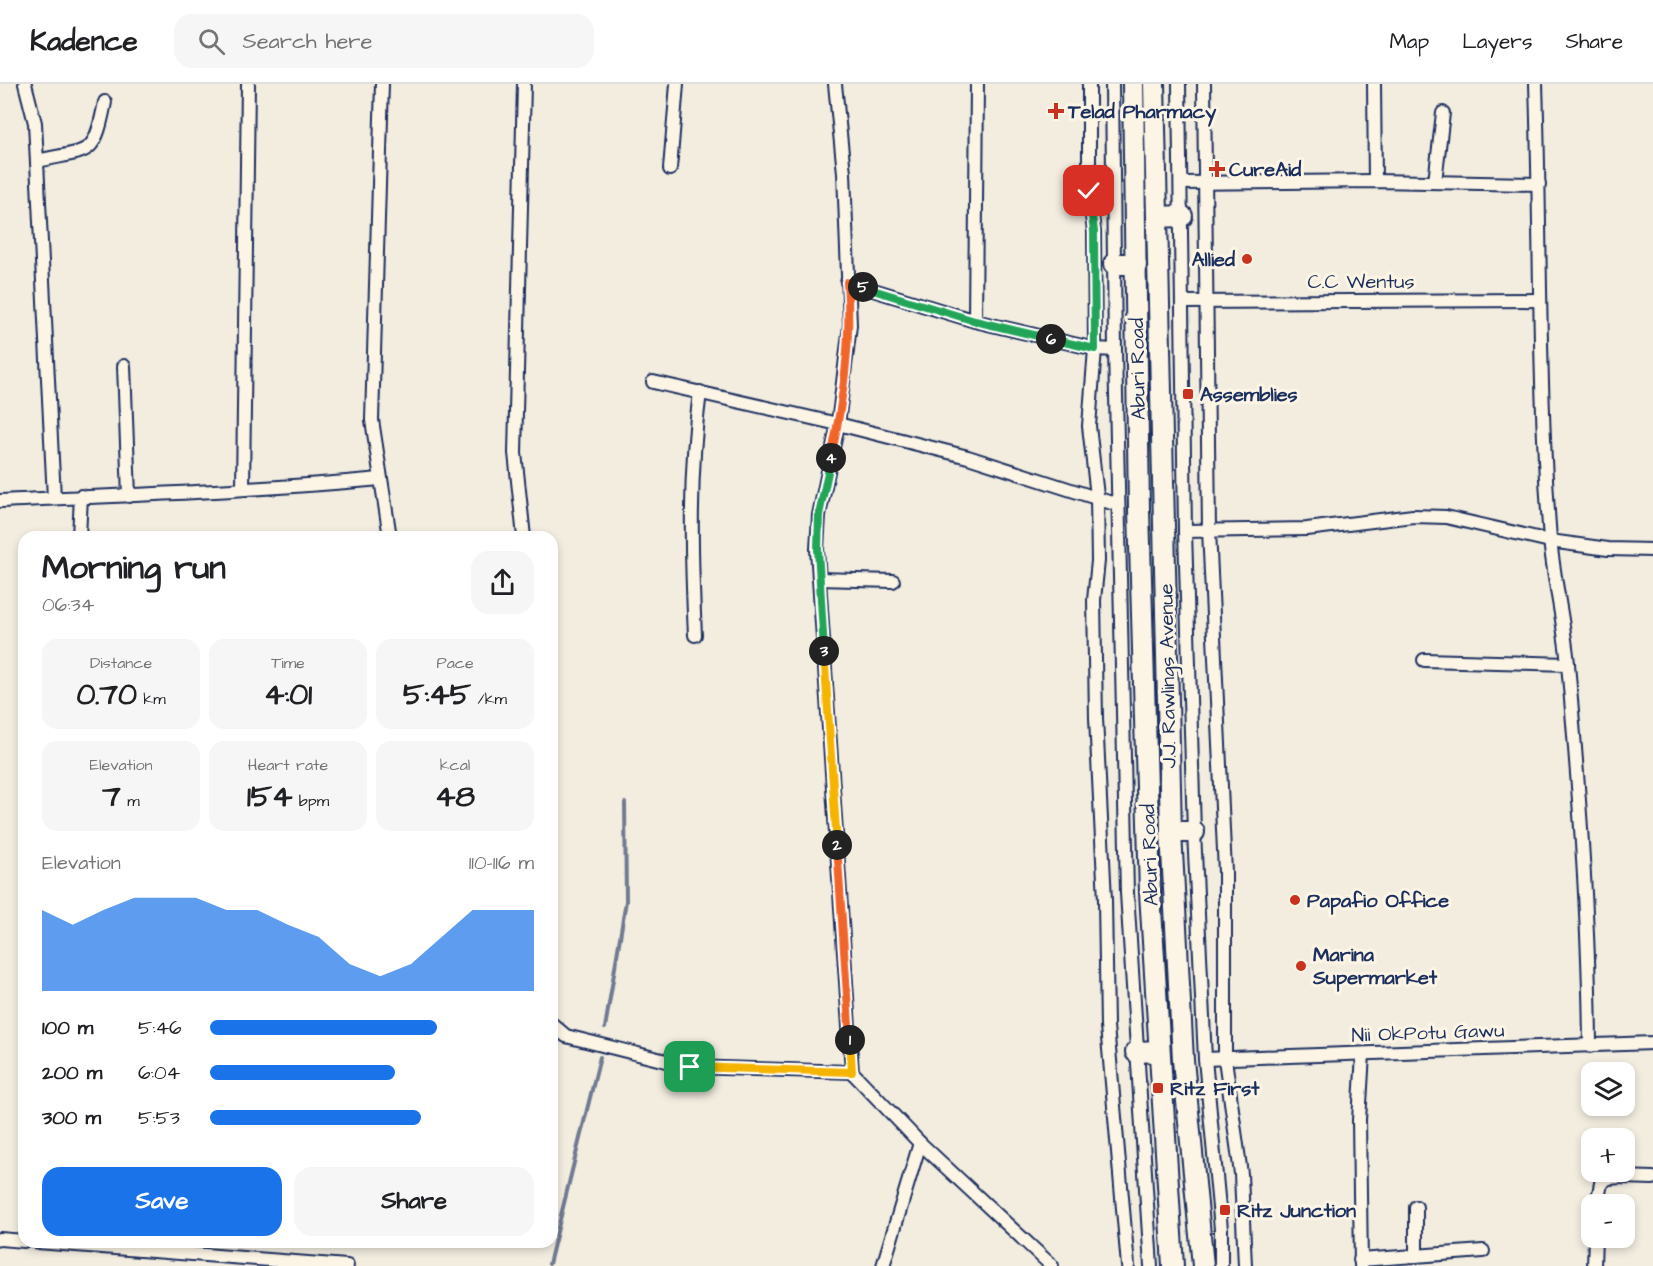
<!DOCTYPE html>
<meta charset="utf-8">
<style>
:root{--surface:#fff;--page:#f6f6f6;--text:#202124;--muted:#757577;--line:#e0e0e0;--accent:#1a73e8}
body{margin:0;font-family:"Architects Daughter",sans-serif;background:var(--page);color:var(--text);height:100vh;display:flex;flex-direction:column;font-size:22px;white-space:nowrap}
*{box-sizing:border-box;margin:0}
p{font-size:20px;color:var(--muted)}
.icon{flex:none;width:33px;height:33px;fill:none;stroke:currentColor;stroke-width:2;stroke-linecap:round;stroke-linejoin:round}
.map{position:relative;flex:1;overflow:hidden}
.panel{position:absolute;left:18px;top:447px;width:540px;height:717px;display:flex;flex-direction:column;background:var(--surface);border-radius:18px;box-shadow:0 3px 9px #0003}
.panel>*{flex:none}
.fabs{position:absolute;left:1581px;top:978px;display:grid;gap:12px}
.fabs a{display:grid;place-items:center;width:54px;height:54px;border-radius:12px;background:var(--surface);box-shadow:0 3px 9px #0003;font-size:30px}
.pin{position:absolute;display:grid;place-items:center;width:51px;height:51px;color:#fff;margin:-26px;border-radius:12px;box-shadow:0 3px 9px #0006}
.km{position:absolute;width:30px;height:30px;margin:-15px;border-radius:50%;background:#222;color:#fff;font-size:16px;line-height:30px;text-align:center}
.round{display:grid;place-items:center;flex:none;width:63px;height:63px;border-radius:18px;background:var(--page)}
.summary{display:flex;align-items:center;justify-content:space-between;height:102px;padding:0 24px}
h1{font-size:33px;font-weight:700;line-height:45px}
.stats{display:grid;grid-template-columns:repeat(3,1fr);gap:9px;height:102px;padding:6px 24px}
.stats div{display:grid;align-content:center;border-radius:15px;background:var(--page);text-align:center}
.stats b{font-size:30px;font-weight:700}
.stats small{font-size:16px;font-weight:400}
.stats p{font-size:16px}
.chart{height:168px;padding:12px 24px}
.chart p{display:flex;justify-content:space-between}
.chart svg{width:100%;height:108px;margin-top:6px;fill:var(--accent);opacity:.7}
.button{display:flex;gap:12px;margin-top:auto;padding:12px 24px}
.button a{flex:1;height:69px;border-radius:18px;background:var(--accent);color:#fff;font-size:24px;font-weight:700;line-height:69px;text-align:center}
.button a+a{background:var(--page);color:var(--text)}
ul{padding:0 24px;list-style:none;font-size:20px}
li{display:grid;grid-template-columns:96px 72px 1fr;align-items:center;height:45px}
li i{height:15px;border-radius:8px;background:var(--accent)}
header{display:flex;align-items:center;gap:36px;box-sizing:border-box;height:84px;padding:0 30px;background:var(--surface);border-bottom:2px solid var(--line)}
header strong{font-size:28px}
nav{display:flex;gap:33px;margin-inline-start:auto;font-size:21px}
.search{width:420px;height:54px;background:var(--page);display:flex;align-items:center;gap:15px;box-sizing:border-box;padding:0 21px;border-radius:18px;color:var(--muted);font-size:22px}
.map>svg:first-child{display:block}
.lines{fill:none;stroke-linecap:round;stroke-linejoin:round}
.stream{stroke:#707a91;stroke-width:4}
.minor-casing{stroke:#1b2f5e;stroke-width:16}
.trunk-casing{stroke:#1b2f5e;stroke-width:24}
.minor{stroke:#fcf5e5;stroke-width:12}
.trunk{stroke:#fcf5e5;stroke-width:20}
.split-1-casing{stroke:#fff;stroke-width:12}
.split-2-casing{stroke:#fff;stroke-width:12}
.split-3-casing{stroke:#fff;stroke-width:12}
.split-4-casing{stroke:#fff;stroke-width:12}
.split-5-casing{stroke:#fff;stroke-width:12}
.split-6-casing{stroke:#fff;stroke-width:12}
.split-7-casing{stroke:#fff;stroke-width:12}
.split-1{stroke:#f5b400;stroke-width:8}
.split-2{stroke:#f0652b;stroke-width:8}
.split-3{stroke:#f5b400;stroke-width:8}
.split-4{stroke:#22a559;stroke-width:8}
.split-5{stroke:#f0652b;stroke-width:8}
.split-6{stroke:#22a559;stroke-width:8}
.split-7{stroke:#22a559;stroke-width:8}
.poi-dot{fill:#c8321e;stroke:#fcf5e5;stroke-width:2}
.labels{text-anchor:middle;stroke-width:6;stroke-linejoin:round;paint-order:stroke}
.poi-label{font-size:20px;font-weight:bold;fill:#1b2f5e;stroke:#fcf5e5;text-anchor:start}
.street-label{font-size:20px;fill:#1b2f5e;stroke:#fcf5e5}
</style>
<header>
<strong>Kadence</strong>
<div class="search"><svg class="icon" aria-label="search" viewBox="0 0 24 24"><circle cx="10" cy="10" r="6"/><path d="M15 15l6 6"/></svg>Search here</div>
<nav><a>Map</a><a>Layers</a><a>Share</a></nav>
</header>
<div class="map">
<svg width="1653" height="1182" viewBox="0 0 1653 1182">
<rect width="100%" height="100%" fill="#f3ede0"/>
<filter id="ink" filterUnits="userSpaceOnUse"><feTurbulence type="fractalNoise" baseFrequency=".0167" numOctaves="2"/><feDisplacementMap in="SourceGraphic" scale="12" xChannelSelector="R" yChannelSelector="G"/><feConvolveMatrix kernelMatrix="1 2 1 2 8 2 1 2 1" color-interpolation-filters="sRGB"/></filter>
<g filter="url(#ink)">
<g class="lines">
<g class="stream">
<polyline points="605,944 626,817 625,719"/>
<polyline points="549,1180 600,973"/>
</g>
<g class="minor-casing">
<g id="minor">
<polyline points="25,0 35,39 54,414"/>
<polyline points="382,0 372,336 390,453"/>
<polyline points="524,0 515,369 524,453"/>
<polyline points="835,0 844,89 850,241 838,340 819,431 817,465 852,988 920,1059 1052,1182"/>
<polyline points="1089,0 1089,107 1094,148 1095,265 1089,342 1097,412 1098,477 1094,516 1096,634 1105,816 1107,942 1128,1182"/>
<polyline points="1112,0 1115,266 1127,809 1151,1182"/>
<polyline points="1179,0 1185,447 1194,748 1205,975 1221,1145 1221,1182"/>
<polyline points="1204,0 1209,446 1225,788 1225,975 1241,1090 1245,1182"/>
<polyline points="1374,0 1375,97"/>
<path d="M1536 0C1541 152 1538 304 1550 455 1554 497 1564 538 1568 580 1579 707 1589 835 1590 962"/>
<path d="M37 77C90 65 94 75 105 18"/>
<polyline points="670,85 677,0"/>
<polyline points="1435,98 1443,29"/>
<polyline points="1181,99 1375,97 1539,100"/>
<polyline points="847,198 975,237 1095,265 1115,266"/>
<polyline points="1183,218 1540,216"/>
<polyline points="975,237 977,0"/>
<polyline points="124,282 129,412"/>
<polyline points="653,298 838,340 968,373 1118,421"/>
<polyline points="243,404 248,0"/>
<path d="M0 417C126 411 253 407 380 395"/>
<polyline points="1185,447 1307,445 1413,432 1446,433 1550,457 1608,465 1653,466"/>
<polyline points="79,453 81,412"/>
<polyline points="819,495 893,497"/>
<path d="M695 551C691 470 689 389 700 308"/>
<polyline points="1424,576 1568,580"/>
<polyline points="552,940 566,952 690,983 852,988"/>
<polyline points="1205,975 1653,959"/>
<polyline points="1597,1120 1601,1099 1608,1094 1621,1093 1653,1094"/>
<polyline points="0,1155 24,1157"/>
<polyline points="37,1158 347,1182"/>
<polyline points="1416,1172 1416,1123"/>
<polyline points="1360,1176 1483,1167"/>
<polyline points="883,1182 920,1059"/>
<polyline points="1361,1182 1359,1036 1363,970"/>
<polyline points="1594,1182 1595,1154"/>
</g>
</g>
<g class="trunk-casing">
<g id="trunk">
<polyline points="1133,0 1139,426 1150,809 1173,1182"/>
<polyline points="1154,0 1171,748 1183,976 1203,1182"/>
<polyline points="1157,133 1182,132"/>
<polyline points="1114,180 1136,180"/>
<polyline points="1171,748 1194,748"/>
<polyline points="1136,968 1159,967"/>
</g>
</g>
<use href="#minor" class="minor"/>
<use href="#trunk" class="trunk"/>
</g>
</g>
<g class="lines" filter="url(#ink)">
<g class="split-1-casing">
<polyline id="split-1" points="690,983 852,988 850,956"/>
</g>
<g class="split-2-casing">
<polyline id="split-2" points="837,761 850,956"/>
</g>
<g class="split-3-casing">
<polyline id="split-3" points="824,567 837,761"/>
</g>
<g class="split-4-casing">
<polyline id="split-4" points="824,567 818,465 819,431 831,374"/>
</g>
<g class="split-5-casing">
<path id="split-5" d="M831 374C843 316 852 256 847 198L863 203"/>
</g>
<g class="split-6-casing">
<polyline id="split-6" points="863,203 975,237 1051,255"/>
</g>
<g class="split-7-casing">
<polyline id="split-7" points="1051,255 1095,265 1094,148 1089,107"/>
</g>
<use href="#split-1" class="split-1"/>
<use href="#split-2" class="split-2"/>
<use href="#split-3" class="split-3"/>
<use href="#split-4" class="split-4"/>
<use href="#split-5" class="split-5"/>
<use href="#split-6" class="split-6"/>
<use href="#split-7" class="split-7"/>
</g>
<g class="poi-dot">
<path d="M1053 18h6v6h6v6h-6v6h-6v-6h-6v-6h6z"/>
<path d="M1214 76h6v6h6v6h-6v6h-6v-6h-6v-6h6z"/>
<circle cx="1247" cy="175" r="6"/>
<rect x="1182" y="304" width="12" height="12" rx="3"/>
<circle cx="1295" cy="816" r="6"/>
<circle cx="1301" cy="882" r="6"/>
<rect x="1152" y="998" width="12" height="12" rx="3"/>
<rect x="1219" y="1120" width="12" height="12" rx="3"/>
</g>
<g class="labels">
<g class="poi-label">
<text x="1068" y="34">Telad Pharmacy</text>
<text x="1229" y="92">CureAid</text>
<text x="1235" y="182" text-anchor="end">Allied</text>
<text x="1200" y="317">Assemblies</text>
<text x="1307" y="823">Papafio Office</text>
<text x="1313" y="877">Marina<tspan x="1313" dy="23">Supermarket</tspan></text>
<text x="1170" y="1011">Ritz First</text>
<text x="1237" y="1133">Ritz Junction</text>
</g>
<g class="street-label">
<text x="1361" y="204">C.C Wentus</text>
<text transform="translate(1137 285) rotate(-91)" y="7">Aburi Road</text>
<text transform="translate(1167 592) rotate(-91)" y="7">J.J. Rawlings Avenue</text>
<text transform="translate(1149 771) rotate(-92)" y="7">Aburi Road</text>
<text transform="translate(1428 948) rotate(-2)" y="7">Nii OkPotu Gawu</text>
</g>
</g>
</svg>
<div class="fabs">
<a><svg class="icon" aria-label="layers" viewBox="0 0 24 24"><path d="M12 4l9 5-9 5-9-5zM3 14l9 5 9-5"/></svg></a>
<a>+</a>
<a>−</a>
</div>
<div class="pin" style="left:690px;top:983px;background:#1e9e55"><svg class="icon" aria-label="arrive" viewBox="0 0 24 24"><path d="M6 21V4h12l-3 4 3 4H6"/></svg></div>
<div class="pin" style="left:1089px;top:107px;background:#d93025"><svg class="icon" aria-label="check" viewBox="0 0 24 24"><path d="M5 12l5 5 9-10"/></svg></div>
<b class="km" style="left:850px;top:956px">1</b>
<b class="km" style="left:837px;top:761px">2</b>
<b class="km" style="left:824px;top:567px">3</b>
<b class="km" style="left:831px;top:374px">4</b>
<b class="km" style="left:863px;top:203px">5</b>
<b class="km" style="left:1051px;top:255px">6</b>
<section class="panel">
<div class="summary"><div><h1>Morning run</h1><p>06:34</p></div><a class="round"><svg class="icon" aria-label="share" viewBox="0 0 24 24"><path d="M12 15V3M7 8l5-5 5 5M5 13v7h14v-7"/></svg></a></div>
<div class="stats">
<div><p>Distance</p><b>0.70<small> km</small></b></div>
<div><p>Time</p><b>4:01</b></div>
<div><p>Pace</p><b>5:45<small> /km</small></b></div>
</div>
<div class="stats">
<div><p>Elevation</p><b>7<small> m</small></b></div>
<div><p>Heart rate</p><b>154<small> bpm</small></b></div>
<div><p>kcal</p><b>48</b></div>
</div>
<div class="chart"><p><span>Elevation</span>110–116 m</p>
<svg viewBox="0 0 160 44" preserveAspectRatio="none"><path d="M0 44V11L10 17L20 11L30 6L40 6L50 6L60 11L70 11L80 17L90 22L100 33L110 38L120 33L130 22L140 11L150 11L160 11V44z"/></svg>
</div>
<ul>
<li><b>100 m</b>5:46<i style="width:70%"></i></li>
<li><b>200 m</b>6:04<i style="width:57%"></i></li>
<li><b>300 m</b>5:53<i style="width:65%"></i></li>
</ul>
<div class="button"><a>Save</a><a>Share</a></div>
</section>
</div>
